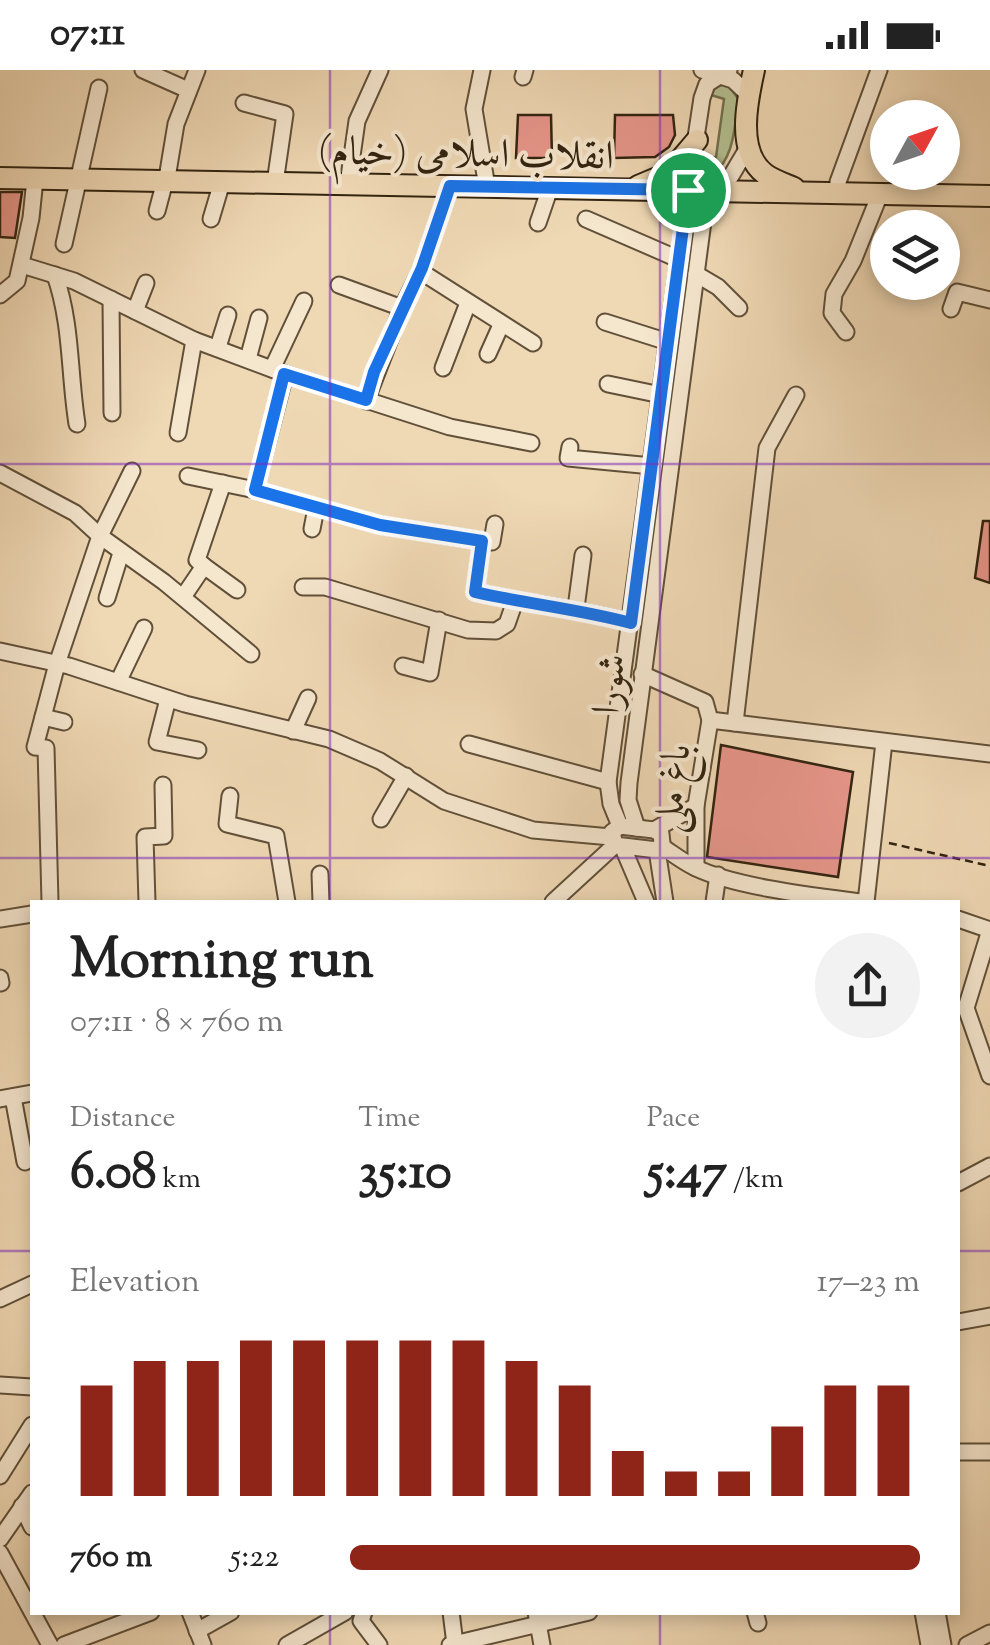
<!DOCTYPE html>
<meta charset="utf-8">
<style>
:root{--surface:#fff;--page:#f2f2f2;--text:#222;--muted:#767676;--accent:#8f2418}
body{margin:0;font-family:"Sorts Mill Goudy",Amiri,serif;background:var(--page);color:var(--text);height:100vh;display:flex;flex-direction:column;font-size:38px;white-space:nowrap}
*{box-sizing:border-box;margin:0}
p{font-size:32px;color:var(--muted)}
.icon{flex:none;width:55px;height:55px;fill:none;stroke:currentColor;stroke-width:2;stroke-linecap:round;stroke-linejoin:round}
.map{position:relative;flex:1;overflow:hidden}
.side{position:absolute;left:30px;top:830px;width:930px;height:715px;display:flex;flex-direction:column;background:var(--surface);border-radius:0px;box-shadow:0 5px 15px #0003}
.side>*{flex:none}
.needle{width:65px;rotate:50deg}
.fabs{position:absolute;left:870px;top:30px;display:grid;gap:20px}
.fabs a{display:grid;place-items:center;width:90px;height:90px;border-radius:50%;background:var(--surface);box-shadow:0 5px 15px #0003;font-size:50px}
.pin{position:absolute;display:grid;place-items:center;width:85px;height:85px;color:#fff;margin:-42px;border:5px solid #fff;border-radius:50%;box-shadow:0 2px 10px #0007}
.round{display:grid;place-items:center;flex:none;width:105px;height:105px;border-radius:52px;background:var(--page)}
.headline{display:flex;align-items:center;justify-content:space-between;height:170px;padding:0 40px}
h1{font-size:55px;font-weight:700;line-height:75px}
.figures{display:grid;grid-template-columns:repeat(3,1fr);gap:15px;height:170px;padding:10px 40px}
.figures div{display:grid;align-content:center}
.figures b{font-size:50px;font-weight:700}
.figures small{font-size:28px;font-weight:400}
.figures p{font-size:28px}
.chart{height:280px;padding:20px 40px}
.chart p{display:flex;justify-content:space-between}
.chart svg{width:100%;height:180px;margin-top:10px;stroke:var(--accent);stroke-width:6}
ul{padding:0 40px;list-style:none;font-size:32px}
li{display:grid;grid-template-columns:160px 120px 1fr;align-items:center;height:75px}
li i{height:25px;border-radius:12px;background:var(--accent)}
.status{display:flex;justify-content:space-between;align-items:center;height:70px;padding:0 50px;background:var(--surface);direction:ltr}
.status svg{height:28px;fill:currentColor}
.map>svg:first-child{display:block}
.green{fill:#b4c091;stroke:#737250;stroke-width:2.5}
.building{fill:#e7968a;stroke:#322310;stroke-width:2.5}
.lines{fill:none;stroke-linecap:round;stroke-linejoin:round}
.minor-casing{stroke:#615039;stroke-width:19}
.major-casing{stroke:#322310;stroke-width:24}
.path{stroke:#322310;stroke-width:2.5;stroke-dasharray:8 5;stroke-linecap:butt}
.minor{stroke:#f5e6ce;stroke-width:15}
.major{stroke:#efd8b4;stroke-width:20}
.route-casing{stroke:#fff;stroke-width:20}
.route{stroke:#1a73e8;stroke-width:12}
.grid{fill:none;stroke:#7b2cbf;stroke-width:2.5;stroke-opacity:0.55}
.labels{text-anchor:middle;stroke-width:8;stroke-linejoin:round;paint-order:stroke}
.street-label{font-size:40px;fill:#322310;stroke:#f5e6ce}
</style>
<div class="status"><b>07:11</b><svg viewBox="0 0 49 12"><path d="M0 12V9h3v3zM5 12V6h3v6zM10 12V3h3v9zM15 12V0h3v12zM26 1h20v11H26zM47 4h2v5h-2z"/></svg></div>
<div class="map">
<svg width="990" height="1575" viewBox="0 0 990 1575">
<rect width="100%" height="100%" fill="#efd8b4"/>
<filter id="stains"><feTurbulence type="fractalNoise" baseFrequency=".002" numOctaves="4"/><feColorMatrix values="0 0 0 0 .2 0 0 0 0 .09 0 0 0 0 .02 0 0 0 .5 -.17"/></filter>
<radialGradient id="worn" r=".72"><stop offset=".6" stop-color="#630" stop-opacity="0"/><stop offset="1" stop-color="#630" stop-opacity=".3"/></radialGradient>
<path class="green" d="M728 14 739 30C734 56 735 87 713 104L704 95 706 88 716 87 724 29 711 25 716 16Z"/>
<g class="building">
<polygon points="518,45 551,45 552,88 516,88"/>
<polygon points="615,45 673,45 675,65 669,77 655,87 614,88"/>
<polygon points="0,122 22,122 15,168 0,167"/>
<polygon points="983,451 990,451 990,513 975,508"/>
<polygon points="721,675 853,702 838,807 707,787"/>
</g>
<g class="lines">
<g class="minor-casing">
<g id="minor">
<polyline points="143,0 188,20"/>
<polyline points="482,0 474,39 487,117"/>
<polyline points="702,0 733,10 749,25"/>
<polyline points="523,7 525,0"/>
<polyline points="244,33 285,44 275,113"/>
<polyline points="168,102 176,54 197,0"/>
<polyline points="838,112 879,0"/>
<polyline points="348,114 357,51 380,0"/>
<polyline points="157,141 165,111"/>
<polyline points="211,149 222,112"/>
<polyline points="586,149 678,189"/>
<polyline points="538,153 550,118"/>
<polyline points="64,174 99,18"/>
<polyline points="22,195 74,211 194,270 285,304 450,357 531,373"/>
<polyline points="420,201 533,273"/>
<polyline points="696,204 718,217 739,238"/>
<path d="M55 205C72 254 69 304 77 354"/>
<polyline points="339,215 402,238"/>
<polyline points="0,225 17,211 31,148 35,109"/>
<polyline points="111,229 112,343"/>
<polyline points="951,239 957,222 990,230"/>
<polyline points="135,241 146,213"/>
<polyline points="605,252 668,272"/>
<polyline points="846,262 832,243 834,224 853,191 880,124"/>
<polyline points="218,277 228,245"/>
<polyline points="488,284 501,255"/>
<polyline points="248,289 259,248"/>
<polyline points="443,298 468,233"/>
<polyline points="272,299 304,231"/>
<polyline points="608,314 661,325"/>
<polyline points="366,331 402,238 422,198 450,116"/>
<polyline points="178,363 194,270"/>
<polyline points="570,377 568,388 652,396"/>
<polyline points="132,401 100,466 164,512 251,584"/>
<polyline points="0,403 75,443 100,466 57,594 35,677 46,678 50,832"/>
<polyline points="188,406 255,420 380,455 482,471 492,472 495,454"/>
<polyline points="255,420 285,304"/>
<polyline points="312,459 316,438"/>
<path d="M482 471 475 522C527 534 580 539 631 553"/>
<polyline points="204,496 237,520"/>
<polyline points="303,517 325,517 468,560 496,561 507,554 515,531"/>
<polyline points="183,527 204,496 197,490 223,413"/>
<polyline points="107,528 121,483"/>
<polyline points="576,538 583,485"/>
<polyline points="0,581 69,596 185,634 329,669 380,691 444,731 533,760 611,767"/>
<polyline points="403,596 430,603 439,550"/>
<polyline points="642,604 705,632 710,650"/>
<polyline points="118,612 144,558"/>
<polyline points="168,629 157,672 198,680"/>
<polyline points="43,647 64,652"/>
<polyline points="735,653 767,378 796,325"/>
<polyline points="293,661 308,628"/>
<polyline points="469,674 608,712"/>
<polyline points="230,726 227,754 276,766 287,832"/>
<polyline points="381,749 406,706"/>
<polyline points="620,756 611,734 608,712 688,120 702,28 707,14 729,0"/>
<polyline points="637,758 628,730 629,713 707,121 731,106 747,79"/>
<polyline points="654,760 696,736"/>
<path d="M661 776C672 783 682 791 694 797 734 817 815 826 861 832"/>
<polyline points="623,778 646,832"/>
<polyline points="657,780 615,775 612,762 620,756 654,760 661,764 662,773 657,780 665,832"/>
<polyline points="696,798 696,736 710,650 990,684"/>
<polyline points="320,804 321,832"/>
<polyline points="147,832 145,767 164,766 163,715"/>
<polyline points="553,832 615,775"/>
<polyline points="714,832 718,805"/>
<polyline points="866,832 884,672"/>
<polyline points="0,849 32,844"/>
<polyline points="958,849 990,860"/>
<polyline points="990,860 966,938 990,1006"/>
<polyline points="0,908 1,913"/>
<polyline points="13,1027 25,1092"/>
<polyline points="0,1029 32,1023"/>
<polyline points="958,1113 990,1096"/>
<polyline points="0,1229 32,1214"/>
<polyline points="958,1252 990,1246"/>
<polyline points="0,1315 32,1317"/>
<polyline points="958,1382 990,1382"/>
<polyline points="0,1406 32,1355"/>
<polyline points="22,1436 32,1457"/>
<polyline points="0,1469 32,1423"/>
<polyline points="0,1483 50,1575"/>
<polyline points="190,1542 203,1575"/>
<polyline points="364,1542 361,1551 379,1575"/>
<polyline points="451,1542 455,1574"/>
<polyline points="536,1542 542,1575"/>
<polyline points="755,1542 758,1553"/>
<polyline points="923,1542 929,1575"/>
<polyline points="937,1542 943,1575"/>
<polyline points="197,1561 231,1542"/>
<polyline points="64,1575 151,1542"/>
<polyline points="287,1575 345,1542"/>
<polyline points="450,1575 589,1542"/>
<polyline points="967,1575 990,1563"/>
</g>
</g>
<g class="major-casing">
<g id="major">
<path d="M754 0C747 31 736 82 765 104 773 110 785 114 794 118"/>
<polyline points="0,108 990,126"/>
<polyline points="638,116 669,103 697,70"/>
</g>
</g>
<polyline class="path" points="889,773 990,796"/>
<use href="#minor" class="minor"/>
<use href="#major" class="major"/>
</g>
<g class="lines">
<g class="route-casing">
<path id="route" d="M450 116 688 120 631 553C579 539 527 534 475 522L482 471 380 455 255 420 284 304 366 330 374 302 422 198Z"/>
</g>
<use href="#route" class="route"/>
</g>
<path class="grid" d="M330 0V832M660 0V832M0 394H990M0 788H990M0 1181H32M958 1181H990M330 1542V1575M660 1542V1575"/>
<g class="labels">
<g class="street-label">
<text transform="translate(466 82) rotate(1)" y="14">انقلاب اسلامی (خیام)</text>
<text transform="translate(608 614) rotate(-83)" y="14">شورا</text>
<text transform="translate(671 718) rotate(-84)" y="14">باغ ملی</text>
</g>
</g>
<rect width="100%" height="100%" filter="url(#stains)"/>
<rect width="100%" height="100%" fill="url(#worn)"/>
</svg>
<div class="fabs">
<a><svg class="needle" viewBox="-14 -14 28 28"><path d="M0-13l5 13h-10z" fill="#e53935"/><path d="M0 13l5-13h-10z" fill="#767676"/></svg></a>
<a><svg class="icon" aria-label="layers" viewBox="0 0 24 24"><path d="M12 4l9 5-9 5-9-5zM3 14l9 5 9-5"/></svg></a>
</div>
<div class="pin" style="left:688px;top:120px;background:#1e9e55"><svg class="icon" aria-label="arrive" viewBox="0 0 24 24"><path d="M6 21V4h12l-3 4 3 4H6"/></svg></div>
<section class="side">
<div class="headline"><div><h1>Morning run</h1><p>07:11 · 8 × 760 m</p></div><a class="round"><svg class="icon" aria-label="share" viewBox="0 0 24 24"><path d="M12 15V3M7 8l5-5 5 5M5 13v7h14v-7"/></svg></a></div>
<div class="figures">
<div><p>Distance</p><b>6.08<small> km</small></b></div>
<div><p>Time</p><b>35:10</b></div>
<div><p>Pace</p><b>5:47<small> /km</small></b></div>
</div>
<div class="chart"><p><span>Elevation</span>17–23 m</p>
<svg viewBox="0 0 160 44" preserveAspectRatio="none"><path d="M5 44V17M15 44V11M25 44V11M35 44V6M45 44V6M55 44V6M65 44V6M75 44V6M85 44V11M95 44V17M105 44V33M115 44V38M125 44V38M135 44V27M145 44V17M155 44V17"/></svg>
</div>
<ul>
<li><b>760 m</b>5:22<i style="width:100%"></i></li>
</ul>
</section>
</div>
